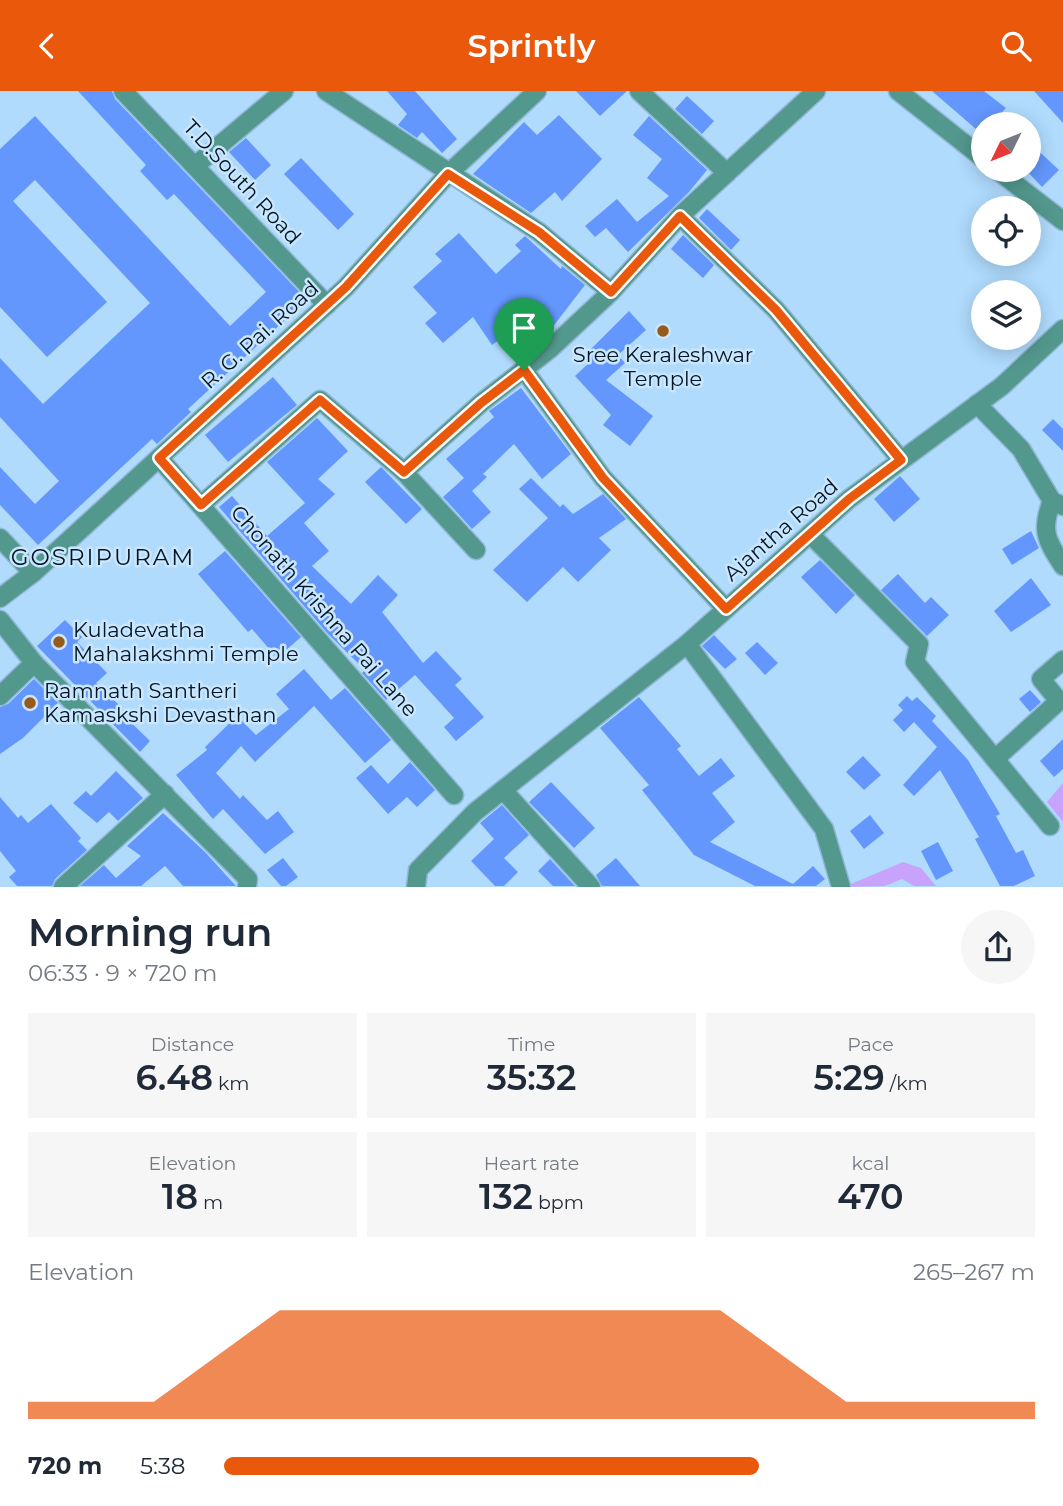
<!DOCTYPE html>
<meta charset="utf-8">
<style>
:root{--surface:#fff;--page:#f6f6f7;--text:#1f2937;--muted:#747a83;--accent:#ea580c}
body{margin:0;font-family:Montserrat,sans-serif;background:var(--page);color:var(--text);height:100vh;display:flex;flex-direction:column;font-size:26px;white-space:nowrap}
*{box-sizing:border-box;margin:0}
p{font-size:23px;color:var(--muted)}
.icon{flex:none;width:38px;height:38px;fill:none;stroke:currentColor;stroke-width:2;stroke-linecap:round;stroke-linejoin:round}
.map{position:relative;height:796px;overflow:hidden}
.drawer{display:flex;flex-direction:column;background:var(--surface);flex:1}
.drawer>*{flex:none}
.needle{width:46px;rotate:227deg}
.tools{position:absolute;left:971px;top:21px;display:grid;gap:14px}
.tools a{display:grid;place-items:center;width:70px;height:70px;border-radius:50%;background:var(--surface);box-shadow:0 4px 18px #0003;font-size:35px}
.pin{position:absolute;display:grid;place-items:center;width:60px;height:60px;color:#fff;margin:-72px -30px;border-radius:50% 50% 50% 0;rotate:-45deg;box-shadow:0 0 7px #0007}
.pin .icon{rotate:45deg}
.round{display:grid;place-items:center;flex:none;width:74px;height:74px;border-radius:37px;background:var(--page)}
.summary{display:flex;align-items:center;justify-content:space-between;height:119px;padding:0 28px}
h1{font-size:38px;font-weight:600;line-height:52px}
.stats{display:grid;grid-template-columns:repeat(3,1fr);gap:10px;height:119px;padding:7px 28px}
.stats div{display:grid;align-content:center;border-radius:0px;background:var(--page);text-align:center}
.stats b{font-size:35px;font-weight:600}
.stats small{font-size:19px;font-weight:400}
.stats p{font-size:19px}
.chart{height:196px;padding:14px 28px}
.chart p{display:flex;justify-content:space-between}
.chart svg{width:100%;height:126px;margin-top:7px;fill:var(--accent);opacity:.7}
ul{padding:0 28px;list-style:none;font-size:23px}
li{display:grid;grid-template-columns:112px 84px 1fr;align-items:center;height:52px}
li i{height:18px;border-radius:9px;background:var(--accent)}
header{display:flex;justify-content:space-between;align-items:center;height:91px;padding:0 28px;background:var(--accent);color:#fff;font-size:32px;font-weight:600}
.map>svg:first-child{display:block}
.water{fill:#c8a3fc}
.building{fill:#6497fd}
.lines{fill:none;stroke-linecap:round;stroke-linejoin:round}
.minor-casing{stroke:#90b8d6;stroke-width:21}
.minor{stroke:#53988d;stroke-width:18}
.route-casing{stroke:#fff;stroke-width:14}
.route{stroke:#ea580c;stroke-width:9}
.poi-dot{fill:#965b1b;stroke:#cae6fd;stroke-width:2.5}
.labels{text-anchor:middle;stroke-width:5;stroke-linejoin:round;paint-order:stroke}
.street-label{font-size:21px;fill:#011627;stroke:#cae6fd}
.poi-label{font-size:21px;fill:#011627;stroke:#cae6fd;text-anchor:start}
.neighbourhood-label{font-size:23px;letter-spacing:2px;fill:#011627;stroke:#cae6fd}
</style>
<header><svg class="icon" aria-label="back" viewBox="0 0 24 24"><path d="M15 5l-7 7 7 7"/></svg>Sprintly<svg class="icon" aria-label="search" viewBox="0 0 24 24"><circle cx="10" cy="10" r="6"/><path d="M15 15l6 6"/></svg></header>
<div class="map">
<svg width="1063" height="796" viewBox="0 0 1063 796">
<rect width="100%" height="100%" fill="#b0dbfd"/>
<g class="water">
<polygon points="1063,692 1063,731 1047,711"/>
<polygon points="903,771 921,777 936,795 914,795 902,788 885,795 844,796"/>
</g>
<g class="building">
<polygon points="78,0 112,0 115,8 307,209 188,318 191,321 157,353 152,348 38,454 0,414 0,376 35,413 59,390 0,326 0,267 43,313 150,212 35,89 13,110 107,211 47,266 0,216 0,58 35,25 230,235 266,201 174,103 167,109 140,80 146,74"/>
<polygon points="387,0 415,0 457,48 442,62 422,41 417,47 398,34 407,23"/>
<polygon points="576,0 627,0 600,25"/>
<polygon points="932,0 984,0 1006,17 999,24 1009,33 984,33 984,45"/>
<polygon points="1034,0 1063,0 1063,32"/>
<polygon points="687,5 714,30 702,43 675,18"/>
<polygon points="559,24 602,68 562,110 555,101 531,122 473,83 524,31 537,44"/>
<polygon points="649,25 707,79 689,101 628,161 606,137 595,146 585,135 617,108 637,131 669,105 647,87 662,68 633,44"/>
<polygon points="246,47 271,74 255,89 229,61"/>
<polygon points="1029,51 1059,79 1042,96 1027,80"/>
<polygon points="301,67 354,123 338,139 284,83"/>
<polygon points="707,118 740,149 731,159 699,127"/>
<polygon points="459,142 496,183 521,160 515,154 525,145 561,178 562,175 585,194 541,251 522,266 504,245 492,254 473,226 443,252 425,232 437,222 413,196 442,170 435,163"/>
<polygon points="683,144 714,174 703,187 671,158"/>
<polygon points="629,220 646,239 618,264 625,272 606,289 653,325 630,355 603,334 611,324 575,285 591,270 586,263"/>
<polygon points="273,286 297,314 228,371 205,344"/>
<polygon points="521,297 571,363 542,388 514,353 483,383 487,386 472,400 491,421 472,438 443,406 464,387 446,368 494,326 489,320"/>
<polygon points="317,327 348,360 318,388 335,403 304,432 329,460 312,475 351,513 378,484 398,504 382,521 423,572 436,560 462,588 455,594 484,626 456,650 444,636 454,627 415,584 386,609 362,582 365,579 328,543 219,416 232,405 267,445 305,412 267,371"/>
<polygon points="1053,328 1063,338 1063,360 1042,339"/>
<polygon points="381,376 422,418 406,433 365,391"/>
<polygon points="900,385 920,408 894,431 874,408"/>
<polygon points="531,387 560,416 563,413 573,423 603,403 626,428 599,447 611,459 578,491 563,476 527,511 493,479 548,427 519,398"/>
<polygon points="1031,440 1039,457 1012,474 1002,458"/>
<polygon points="225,460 301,546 277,567 252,538 248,541 198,483"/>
<polygon points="820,469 855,504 836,523 801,486"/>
<polygon points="898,483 925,512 931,506 949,524 927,545 881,499"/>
<polygon points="1031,487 1051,514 1011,541 994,520"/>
<polygon points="65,529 82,546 77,551 107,582 96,592 119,614 116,617 150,650 140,661 37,555"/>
<polygon points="714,544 737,568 725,578 702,555"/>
<polygon points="757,551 778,572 765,584 745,562"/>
<polygon points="304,578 331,609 345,597 391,649 365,672 314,615 255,671 241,655 216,682 240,708 243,704 267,729 278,720 294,741 265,763 223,718 213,728 176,684 207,659 205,656 237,625 256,644 289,618 276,603"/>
<polygon points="34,588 58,612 23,647 0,663 0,616 8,613"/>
<polygon points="1030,599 1041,611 1030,621 1019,608"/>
<polygon points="907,605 912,610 917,606 936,625 932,630 968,669 1000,723 996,725 1016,762 1023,759 1035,785 1014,795 1000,795 975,748 979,746 940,679 914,705 903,694 937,656 914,631 904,641 893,629 903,619 898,614"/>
<polygon points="639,606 681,655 677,658 699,685 721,667 735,685 712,702 735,731 710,751 793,793 813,775 825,788 816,795 755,795 694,764 642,699 649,694 600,637"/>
<polygon points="1063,648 1063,678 1054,686 1040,670"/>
<polygon points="863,665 881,684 864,699 846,681"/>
<polygon points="410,671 435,699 417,716 407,706 388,723 356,687 371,674 388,693"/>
<polygon points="116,680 143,707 118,730 109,721 97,732 73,712 86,700 91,705"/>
<polygon points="551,691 595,737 574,757 529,711"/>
<polygon points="0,706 18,727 21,724 28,732 51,713 81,747 78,750 87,759 55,788 52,795 17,795 9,786 16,780 0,760"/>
<polygon points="502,714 529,744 504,767 518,781 504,795 495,795 471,770 494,748 480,732"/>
<polygon points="163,722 205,761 236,795 183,795 165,775 141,795 80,795 104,774 116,787 141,765 127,755"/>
<polygon points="870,724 884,742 864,758 850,740"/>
<polygon points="938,751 953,780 936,789 921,760"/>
<polygon points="283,767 298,786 286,795 281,795 267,779"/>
<polygon points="616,767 640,795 602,795 596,784"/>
<polygon points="550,768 575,795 553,795 538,780"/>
</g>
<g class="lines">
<g class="minor-casing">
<g id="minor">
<polyline points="123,0 327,214"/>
<polyline points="326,0 539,141 611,201"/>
<polyline points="639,0 727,82"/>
<polyline points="898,0 984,68"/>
<polyline points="196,74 284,0"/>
<polyline points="997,79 1063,130"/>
<polyline points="680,125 776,219 901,369"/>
<polyline points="524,279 603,387 726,518"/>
<polyline points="977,313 1021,358 1052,410 1063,415"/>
<polyline points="159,367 454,704"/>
<polyline points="404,381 476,459"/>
<path d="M1052 410C1040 440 1047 450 1063 475"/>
<polyline points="201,414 320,309 404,381 481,312 550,258 611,201 680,125 816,0"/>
<polyline points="810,443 919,553 915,571 1050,735"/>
<polyline points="0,447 33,482"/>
<polyline points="0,507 33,482 346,196 448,83 537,0"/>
<polyline points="0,529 34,572"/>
<polyline points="687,553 824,738 841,796"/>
<polyline points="0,605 34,572 248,788 247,796"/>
<polyline points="995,668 1059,610 1041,588 1063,569"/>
<polyline points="503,699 591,796"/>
<polyline points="63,796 165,703"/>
<polyline points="416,796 418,779 475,721 687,553 849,408 1002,295 1063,238"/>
</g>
</g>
<use href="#minor" class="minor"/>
</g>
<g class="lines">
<g class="route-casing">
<polygon id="route" points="448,83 539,141 611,201 680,125 776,219 901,369 849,408 726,518 603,387 524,279 481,312 404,381 320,309 201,414 159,367 346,196"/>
</g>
<use href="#route" class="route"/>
</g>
<g class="poi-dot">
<circle cx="663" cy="240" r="7"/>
<circle cx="59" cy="551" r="7"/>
<circle cx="30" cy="612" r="7"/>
</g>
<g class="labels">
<g class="street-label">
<text transform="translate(242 91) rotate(47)" y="7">T.D.South Road</text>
<text transform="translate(260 244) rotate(-42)" y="7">R. G. Pai. Road</text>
<text transform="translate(781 439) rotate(-41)" y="7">Ajantha Road</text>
<text transform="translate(324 520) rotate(49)" y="7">Chonath Krishna Pai Lane</text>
</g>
<g class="poi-label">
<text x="663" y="271" text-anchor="middle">Sree Keraleshwar<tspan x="663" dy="24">Temple</tspan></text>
<text x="73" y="546">Kuladevatha<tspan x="73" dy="24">Mahalakshmi Temple</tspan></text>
<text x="44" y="607">Ramnath Santheri<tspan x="44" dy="24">Kamaskshi Devasthan</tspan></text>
</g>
<g class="neighbourhood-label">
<text x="103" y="474">GOSRIPURAM</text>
</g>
</g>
</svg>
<div class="tools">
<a><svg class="needle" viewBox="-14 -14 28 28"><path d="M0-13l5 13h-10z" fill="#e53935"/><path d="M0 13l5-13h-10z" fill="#747a83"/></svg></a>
<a><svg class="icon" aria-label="locate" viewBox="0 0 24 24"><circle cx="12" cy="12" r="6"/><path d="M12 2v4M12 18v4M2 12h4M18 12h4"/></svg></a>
<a><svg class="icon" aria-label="layers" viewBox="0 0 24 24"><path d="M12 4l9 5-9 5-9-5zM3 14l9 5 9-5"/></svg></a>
</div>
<div class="pin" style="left:524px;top:279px;background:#1e9e55"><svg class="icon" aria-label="arrive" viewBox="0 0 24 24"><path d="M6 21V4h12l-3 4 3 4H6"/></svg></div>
</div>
<section class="drawer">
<div class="summary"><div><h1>Morning run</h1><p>06:33 · 9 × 720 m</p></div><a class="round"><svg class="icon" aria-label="share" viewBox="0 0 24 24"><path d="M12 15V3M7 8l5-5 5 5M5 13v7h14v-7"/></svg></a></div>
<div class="stats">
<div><p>Distance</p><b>6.48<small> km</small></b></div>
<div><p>Time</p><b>35:32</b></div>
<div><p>Pace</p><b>5:29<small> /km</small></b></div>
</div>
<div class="stats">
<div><p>Elevation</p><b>18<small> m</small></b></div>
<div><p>Heart rate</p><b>132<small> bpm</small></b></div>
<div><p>kcal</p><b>470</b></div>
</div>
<div class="chart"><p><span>Elevation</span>265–267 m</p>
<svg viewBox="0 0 160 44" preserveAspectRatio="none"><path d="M0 44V38L10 38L20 38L30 22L40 6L50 6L60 6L70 6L80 6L90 6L100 6L110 6L120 22L130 38L140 38L150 38L160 38V44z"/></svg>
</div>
<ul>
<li><b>720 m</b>5:38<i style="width:66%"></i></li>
</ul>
</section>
